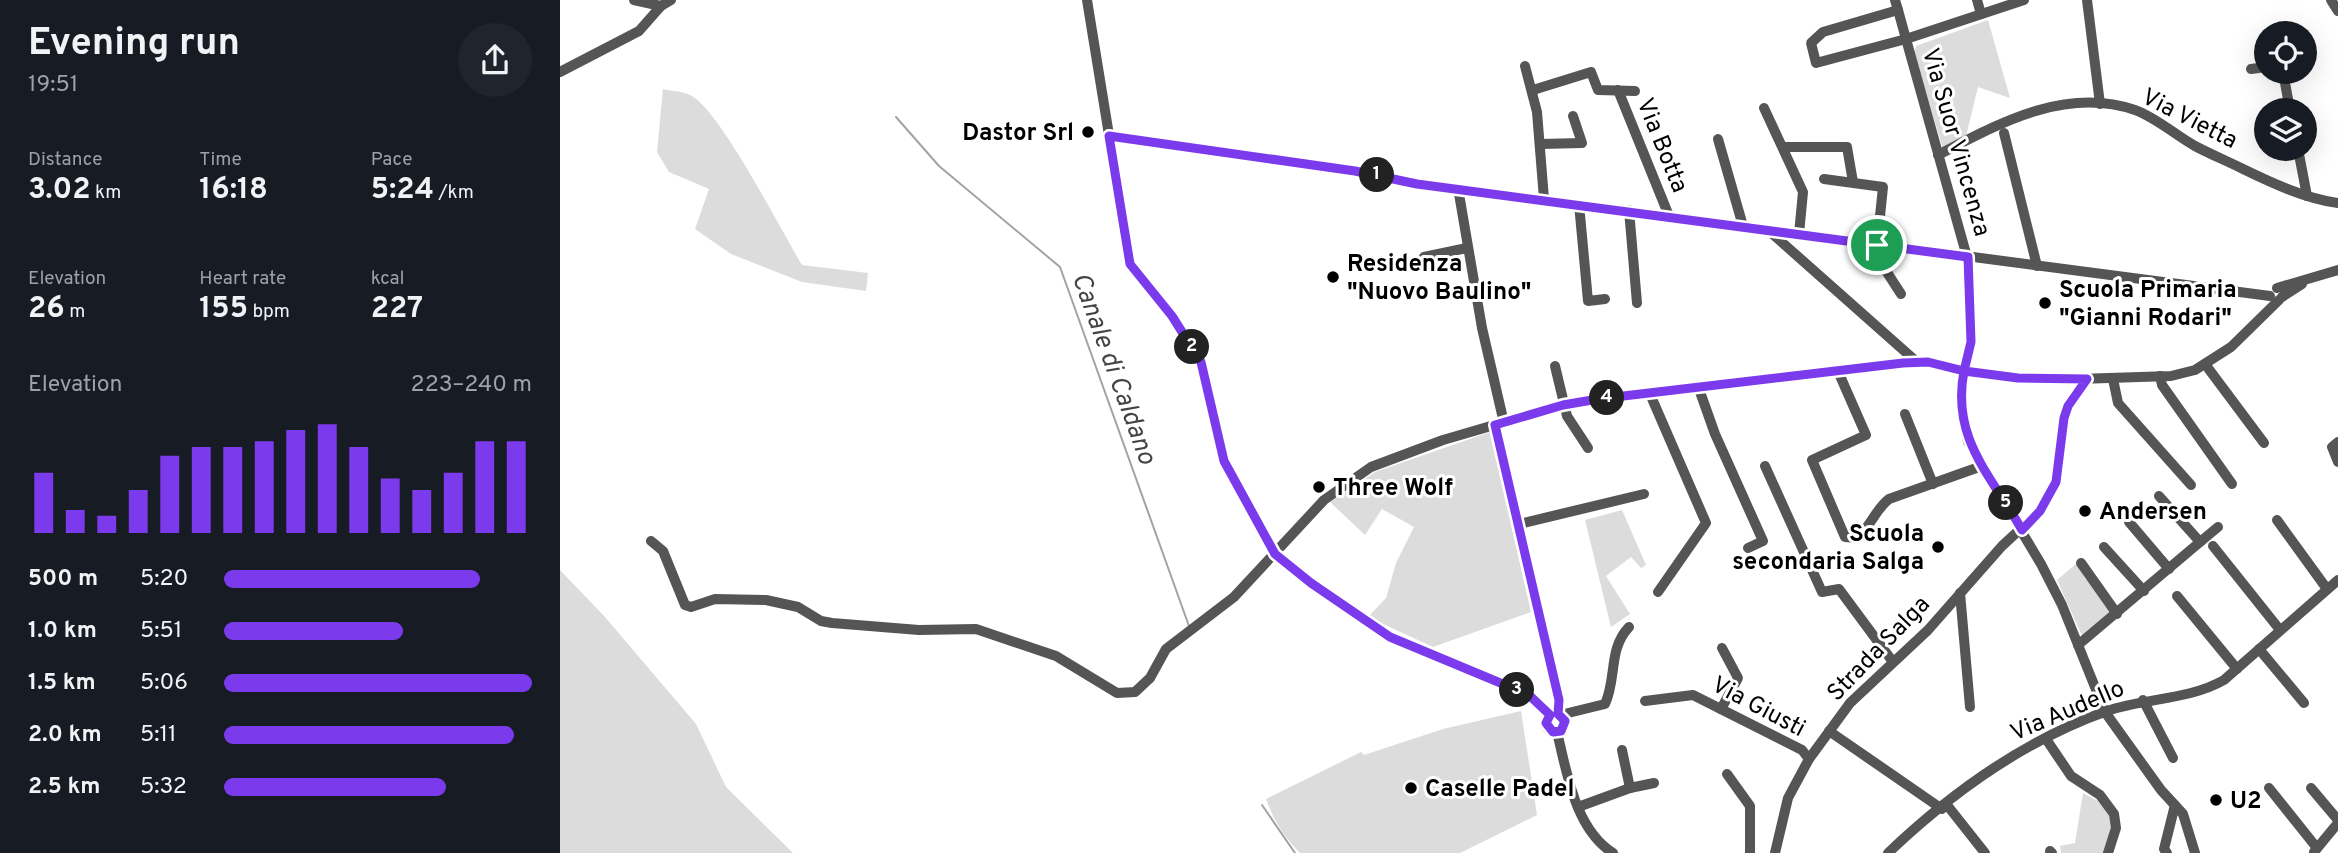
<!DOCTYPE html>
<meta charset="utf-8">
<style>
:root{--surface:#171b24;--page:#20242c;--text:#f1f3f6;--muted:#9ea1a6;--accent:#7c3aed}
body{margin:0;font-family:Overpass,sans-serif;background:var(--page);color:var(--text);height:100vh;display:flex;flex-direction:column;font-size:26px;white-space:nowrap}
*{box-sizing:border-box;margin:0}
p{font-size:23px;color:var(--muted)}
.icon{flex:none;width:38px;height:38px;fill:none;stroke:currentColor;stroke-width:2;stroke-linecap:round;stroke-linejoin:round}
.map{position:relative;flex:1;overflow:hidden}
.panel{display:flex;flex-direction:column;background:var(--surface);width:560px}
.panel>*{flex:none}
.fabs{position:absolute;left:1694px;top:21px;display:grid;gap:14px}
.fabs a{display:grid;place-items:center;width:63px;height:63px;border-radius:50%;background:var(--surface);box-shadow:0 7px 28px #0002;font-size:35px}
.pin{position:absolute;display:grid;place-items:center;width:60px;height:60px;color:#fff;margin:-30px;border:4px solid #fff;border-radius:50%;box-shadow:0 2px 7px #0007}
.km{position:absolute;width:35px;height:35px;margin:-18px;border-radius:50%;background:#222;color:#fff;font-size:19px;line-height:35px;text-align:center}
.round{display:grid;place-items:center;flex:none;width:74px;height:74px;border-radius:37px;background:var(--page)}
.summary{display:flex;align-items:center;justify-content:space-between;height:119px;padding:0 28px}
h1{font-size:38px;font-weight:700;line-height:52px}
.figures{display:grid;grid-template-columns:repeat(3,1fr);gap:10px;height:119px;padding:7px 28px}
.figures div{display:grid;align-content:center}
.figures b{font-size:30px;font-weight:700}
.figures small{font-size:19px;font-weight:400}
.figures p{font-size:19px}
.chart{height:196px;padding:14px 28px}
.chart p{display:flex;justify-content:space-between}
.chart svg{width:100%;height:126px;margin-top:7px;stroke:var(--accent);stroke-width:6}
ul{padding:0 28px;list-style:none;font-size:23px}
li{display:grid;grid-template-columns:112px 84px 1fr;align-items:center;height:52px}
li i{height:18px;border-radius:9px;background:var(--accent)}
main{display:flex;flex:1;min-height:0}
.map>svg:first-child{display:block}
.green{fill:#dcdcdc}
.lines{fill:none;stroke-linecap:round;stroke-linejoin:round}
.stream{stroke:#a3a3a3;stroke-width:2}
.minor{stroke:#555;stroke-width:10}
.route-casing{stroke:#fff;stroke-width:14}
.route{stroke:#7c3aed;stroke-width:9}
.poi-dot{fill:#000;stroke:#fff;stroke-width:2.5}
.labels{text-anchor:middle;stroke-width:6;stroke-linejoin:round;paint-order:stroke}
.street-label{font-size:24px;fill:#000;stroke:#fff}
.poi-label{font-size:24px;font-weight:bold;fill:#000;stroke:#fff;text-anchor:start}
.water-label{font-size:26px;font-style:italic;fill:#444;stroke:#fff}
</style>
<main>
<section class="panel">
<div class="summary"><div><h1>Evening run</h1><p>19:51</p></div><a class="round"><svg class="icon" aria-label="share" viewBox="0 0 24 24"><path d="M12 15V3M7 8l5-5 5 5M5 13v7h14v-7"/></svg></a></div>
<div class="figures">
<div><p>Distance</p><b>3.02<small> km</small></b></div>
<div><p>Time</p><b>16:18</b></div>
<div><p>Pace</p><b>5:24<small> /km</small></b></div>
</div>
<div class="figures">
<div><p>Elevation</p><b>26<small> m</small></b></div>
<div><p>Heart rate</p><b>155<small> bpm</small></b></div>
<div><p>kcal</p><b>227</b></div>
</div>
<div class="chart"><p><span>Elevation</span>223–240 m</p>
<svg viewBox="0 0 160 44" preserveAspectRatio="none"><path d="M5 44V23M15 44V36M25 44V38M35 44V29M45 44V17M55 44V14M65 44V14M75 44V12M85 44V8M95 44V6M105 44V14M115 44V25M125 44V29M135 44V23M145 44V12M155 44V12"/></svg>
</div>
<ul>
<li><b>500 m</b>5:20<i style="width:83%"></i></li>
<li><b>1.0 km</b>5:51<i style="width:58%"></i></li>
<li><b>1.5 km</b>5:06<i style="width:100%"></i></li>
<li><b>2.0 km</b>5:11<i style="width:94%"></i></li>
<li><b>2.5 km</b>5:32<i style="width:72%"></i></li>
</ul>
</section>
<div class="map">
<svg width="1778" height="853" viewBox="0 0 1778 853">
<rect width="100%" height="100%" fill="#fff"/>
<g class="green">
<polygon points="1428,20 1450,98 1418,87 1406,136 1383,149 1354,53 1356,46"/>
<path d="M103 89C111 91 122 91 130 95 159 108 222 232 242 265L308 273 306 291 242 282 171 254 135 229 149 189 109 172 97 152Z"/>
<polygon points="930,432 971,612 873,647 808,617 826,598 836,563 854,527 822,509 805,535 770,502 815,472"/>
<polygon points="1062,510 1086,565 1081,568 1071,557 1046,576 1070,614 1051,627 1025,520"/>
<polygon points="1517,563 1526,580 1528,580 1552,614 1522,636 1497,580"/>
<polygon points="0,570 45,617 136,724 166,787 233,853 0,853"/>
<path d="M961 711 977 815 900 853H740C724 837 714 821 706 799L801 752 804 755 883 729Z"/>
<polygon points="1523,793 1538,801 1552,820 1552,833 1543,853 1501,853 1500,846 1515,843"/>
</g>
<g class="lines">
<g class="stream">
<polyline points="336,117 379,166 500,267 629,626"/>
<polyline points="702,805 735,853"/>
</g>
<g class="minor">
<polyline points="74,0 101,6"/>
<polyline points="527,0 570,264 612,316 641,362 665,461 715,554 751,583 830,637 969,695 990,715"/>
<polyline points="1335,0 1338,10"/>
<polyline points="1417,0 1421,14"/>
<polyline points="1464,0 1346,39 1407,257 1411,342 1400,401 1408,442 1481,564 1502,605 1545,712 1601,790 1623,814 1635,853"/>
<polyline points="1527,0 1540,104"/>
<polyline points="1771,0 1778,11"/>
<polygon points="1338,10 1346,39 1256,63 1251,43 1263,32"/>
<polyline points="965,66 977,112 984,199"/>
<polyline points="1691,69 1706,67"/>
<polyline points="0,72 79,31 101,6 111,0"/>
<polyline points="1723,72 1730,110"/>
<polyline points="973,90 1031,72 1038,90 1075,91"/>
<polyline points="1058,90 1109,216"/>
<polyline points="1204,108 1243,192 1239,234"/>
<polyline points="1444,133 1477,266"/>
<polyline points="549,136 795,171 857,184 1710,296"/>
<polyline points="1158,139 1183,226"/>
<polyline points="980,144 1022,143 1013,116"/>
<polyline points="1224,147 1287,147 1293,182"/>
<polyline points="1738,149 1747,196"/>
<path d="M1378 155C1438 124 1505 86 1575 110 1597 118 1615 135 1635 146 1650 154 1667 161 1683 169 1712 183 1746 199 1778 203"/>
<polyline points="1264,179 1323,187 1317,245"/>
<polyline points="898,188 922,328 944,423"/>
<polyline points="1019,204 1028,301 1045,299"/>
<polyline points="1069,210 1077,303"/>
<polyline points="1208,230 1358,363"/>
<polyline points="1308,243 1341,294"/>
<polyline points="864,257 907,248"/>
<polyline points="1717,288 1778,270"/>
<polyline points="1722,297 1742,284"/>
<polyline points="1645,364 1704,443"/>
<polyline points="995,366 1007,416 1028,448"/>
<path d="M1277 369 1306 435 1252 460 1285 537 1297 538C1311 526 1315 510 1329 499L1422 466"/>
<polyline points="1600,376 1602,385 1672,484"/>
<polyline points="1553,379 1558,403 1631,485"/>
<polyline points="1139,389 1155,434 1203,541 1188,548"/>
<polyline points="1090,394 1146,523 1098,592"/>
<polyline points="1345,414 1373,484"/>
<polyline points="935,425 999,700 998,714"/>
<polyline points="1778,442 1772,447 1778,462"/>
<polyline points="1205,466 1262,592 1279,589 1333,662"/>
<polyline points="1717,520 1767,589"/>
<polyline points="1569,522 1609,569"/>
<polyline points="959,524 1084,494"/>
<polyline points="91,541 103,551 125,605 131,607 155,599 206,600 238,607 261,621 272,623 359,630 416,629 496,656 557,693 575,692 590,678 606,649 674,597 764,500 811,467 883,440 1003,405 1281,369 1368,362 1438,376 1487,380 1611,376 1635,370 1671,347 1719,300"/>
<polyline points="1640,542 1658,527"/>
<polyline points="1653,546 1720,630"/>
<polyline points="1544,547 1584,591"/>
<polyline points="1521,563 1557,614"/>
<polyline points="1400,593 1410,707"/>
<polyline points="1617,596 1677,669"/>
<polyline points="1518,645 1640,542 1599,496"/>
<polyline points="1699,649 1744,703"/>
<polyline points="1583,700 1613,758"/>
<polyline points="1085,701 1133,695 1242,750 1249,759"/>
<polyline points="1161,709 1178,678 1162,648"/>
<circle cx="995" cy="723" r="9"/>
<path d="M1000 715 1045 704C1057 678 1048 649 1069 627"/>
<polyline points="1269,731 1382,809"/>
<path d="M997 732C1007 773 1015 829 1053 853"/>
<polyline points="1486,739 1511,776 1540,795 1554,814 1556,828 1548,853"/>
<polyline points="1062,750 1070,788"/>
<polyline points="1167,774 1190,806 1190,853"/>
<polyline points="1709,788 1757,848"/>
<polyline points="1751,788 1778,820"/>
<polyline points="1387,805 1425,853"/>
<polyline points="1018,807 1070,788 1094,783"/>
<polyline points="1490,851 1492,853"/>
<polyline points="1754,852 1778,823"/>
<polyline points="1215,853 1228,798 1249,759 1290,703 1368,630 1442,546 1480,511 1496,482 1501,431 1508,406 1527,379"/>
<path d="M1328 853C1390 794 1465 740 1547 711 1585 698 1629 700 1664 680L1778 580"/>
<polyline points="1607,853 1604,849 1615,805"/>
</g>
</g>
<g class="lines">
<g class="route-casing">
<path id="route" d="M1317 245 857 184 795 171 549 136 570 264 612 316 641 362 664 461 715 554 751 583 830 637 969 695 990 715 986 723 993 732 1001 731 1005 721 998 714 999 700 935 425 1003 405 1038 399 1343 363 1368 362 1404 371C1391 439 1431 475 1462 530L1480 511 1496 482 1504 418 1508 406 1527 379 1458 378 1404 371 1411 342 1408 257 1317 245"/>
</g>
<use href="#route" class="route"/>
</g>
<g class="poi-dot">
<circle cx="528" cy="132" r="7"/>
<circle cx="773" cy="277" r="7"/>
<circle cx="1485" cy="303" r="7"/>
<circle cx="759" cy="487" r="7"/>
<circle cx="1525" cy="511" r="7"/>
<circle cx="1378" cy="547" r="7"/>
<circle cx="851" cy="788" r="7"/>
<circle cx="1656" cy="800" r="7"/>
</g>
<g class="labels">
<g class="street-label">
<text transform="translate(1630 118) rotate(27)" y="8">Via Vietta</text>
<text transform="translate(1397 142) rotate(74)" y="8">Via Suor Vincenza</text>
<text transform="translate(1103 145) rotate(68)" y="8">Via Botta</text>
<text transform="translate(1318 648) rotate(-46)" y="8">Strada Salga</text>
<text transform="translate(1199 706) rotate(28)" y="8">Via Giusti</text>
<text transform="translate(1507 710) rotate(-23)" y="8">Via Audello</text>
</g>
<g class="poi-label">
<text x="514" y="140" text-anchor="end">Dastor Srl</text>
<text x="787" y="271">Residenza<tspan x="787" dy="28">"Nuovo Baulino"</tspan></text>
<text x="1499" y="297">Scuola Primaria<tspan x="1499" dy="28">"Gianni Rodari"</tspan></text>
<text x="773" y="495">Three Wolf</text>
<text x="1539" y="519">Andersen</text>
<text x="1364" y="541" text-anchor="end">Scuola<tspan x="1364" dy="28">secondaria Salga</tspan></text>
<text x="865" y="796">Caselle Padel</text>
<text x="1670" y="808">U2</text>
</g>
<g class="water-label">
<text transform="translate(555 368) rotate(70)" y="9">Canale di Caldano</text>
</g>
</g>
</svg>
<div class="fabs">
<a><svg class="icon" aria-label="locate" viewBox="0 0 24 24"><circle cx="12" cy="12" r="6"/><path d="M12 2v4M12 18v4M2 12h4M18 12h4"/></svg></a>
<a><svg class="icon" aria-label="layers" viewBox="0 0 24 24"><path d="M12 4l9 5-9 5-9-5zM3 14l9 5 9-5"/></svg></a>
</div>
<div class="pin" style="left:1317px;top:245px;background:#1e9e55"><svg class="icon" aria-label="arrive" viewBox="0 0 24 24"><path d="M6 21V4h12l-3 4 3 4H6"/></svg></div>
<b class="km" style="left:817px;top:175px">1</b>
<b class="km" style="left:632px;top:347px">2</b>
<b class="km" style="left:957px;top:690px">3</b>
<b class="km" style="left:1047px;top:398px">4</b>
<b class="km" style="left:1446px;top:503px">5</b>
</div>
</main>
